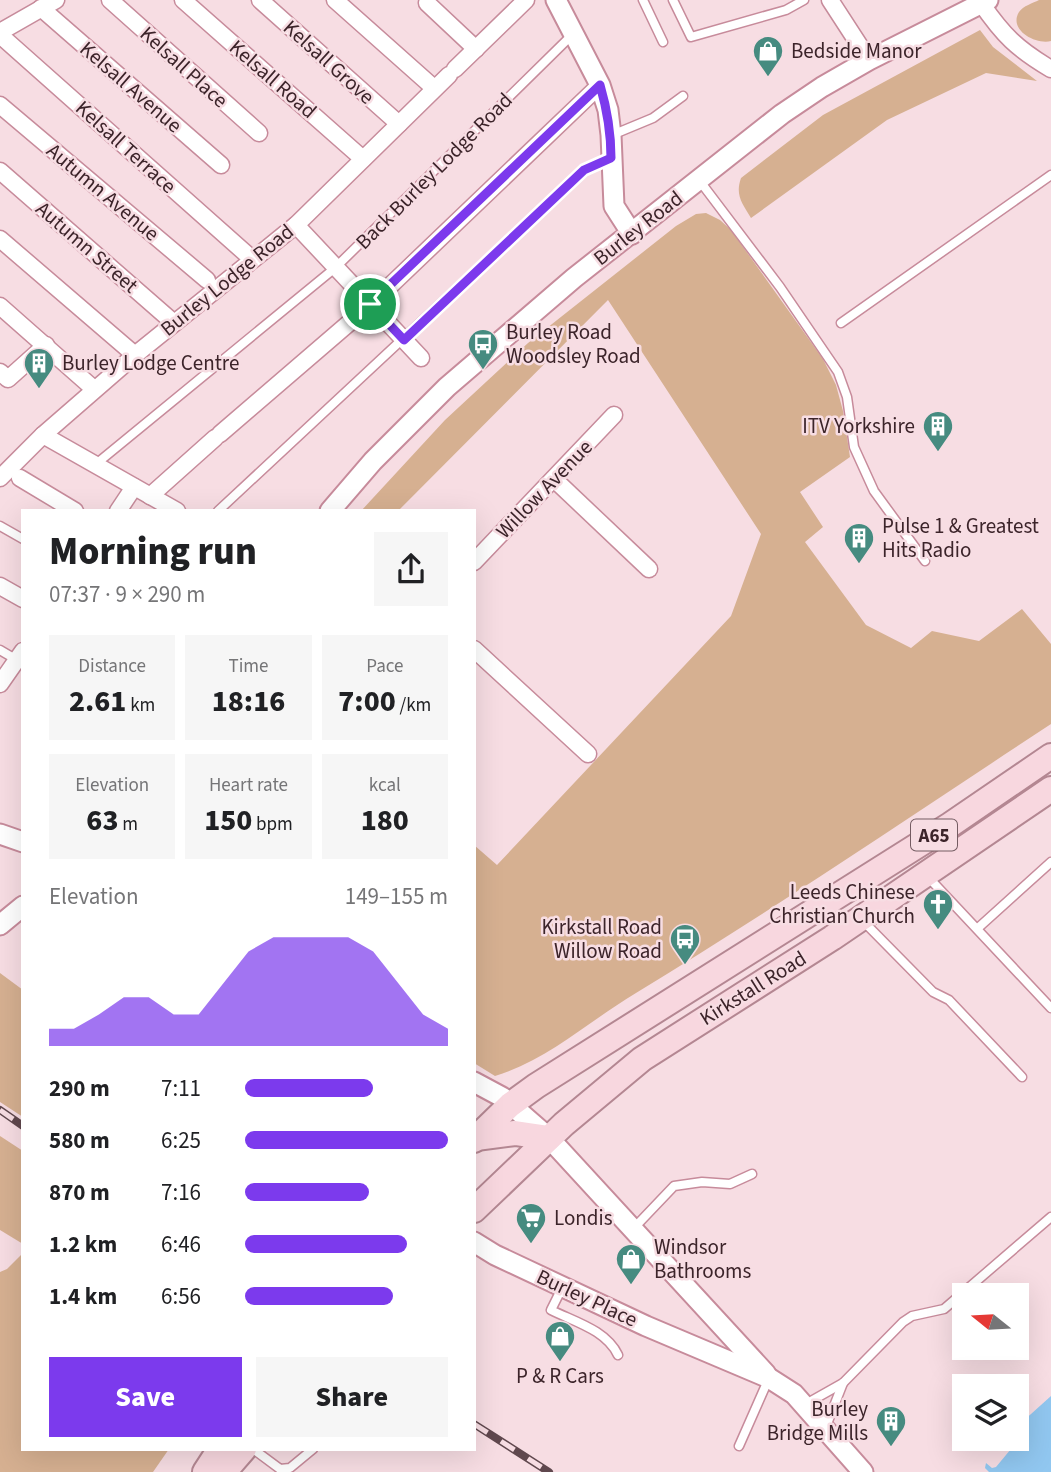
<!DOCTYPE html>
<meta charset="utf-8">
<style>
:root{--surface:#fff;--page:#f6f6f6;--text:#202124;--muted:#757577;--accent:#7c3aed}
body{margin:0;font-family:"Source Sans 3",sans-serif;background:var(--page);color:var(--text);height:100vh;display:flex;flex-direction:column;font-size:26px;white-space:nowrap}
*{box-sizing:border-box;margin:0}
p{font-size:23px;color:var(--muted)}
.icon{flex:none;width:38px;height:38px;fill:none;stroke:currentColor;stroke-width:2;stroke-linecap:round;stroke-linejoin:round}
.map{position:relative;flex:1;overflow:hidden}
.drawer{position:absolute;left:21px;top:509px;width:455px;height:942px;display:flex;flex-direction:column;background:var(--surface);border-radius:0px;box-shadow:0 7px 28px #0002}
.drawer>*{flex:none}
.needle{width:46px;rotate:288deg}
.tools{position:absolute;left:952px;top:1283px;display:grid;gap:14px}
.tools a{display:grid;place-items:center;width:77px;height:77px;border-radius:0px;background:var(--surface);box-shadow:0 7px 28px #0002;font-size:35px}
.pin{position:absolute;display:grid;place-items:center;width:60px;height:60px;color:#fff;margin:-30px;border:4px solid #fff;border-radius:50%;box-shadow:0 2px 7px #0007}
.round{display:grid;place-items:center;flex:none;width:74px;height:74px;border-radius:0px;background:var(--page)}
.headline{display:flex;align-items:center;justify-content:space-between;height:119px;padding:0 28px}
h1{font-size:38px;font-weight:800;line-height:52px}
.stats{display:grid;grid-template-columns:repeat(3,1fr);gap:10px;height:119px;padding:7px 28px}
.stats div{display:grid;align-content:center;border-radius:0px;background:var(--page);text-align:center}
.stats b{font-size:30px;font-weight:800}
.stats small{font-size:19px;font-weight:400}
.stats p{font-size:19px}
.chart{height:196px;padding:14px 28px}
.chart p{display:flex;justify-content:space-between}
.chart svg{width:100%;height:126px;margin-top:7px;fill:var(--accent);opacity:.7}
.button{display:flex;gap:14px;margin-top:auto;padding:14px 28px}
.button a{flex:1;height:80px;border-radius:0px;background:var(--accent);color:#fff;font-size:28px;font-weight:800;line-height:80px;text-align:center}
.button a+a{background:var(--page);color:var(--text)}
ul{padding:0 28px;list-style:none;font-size:23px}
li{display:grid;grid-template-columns:112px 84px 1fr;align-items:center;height:52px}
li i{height:18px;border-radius:9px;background:var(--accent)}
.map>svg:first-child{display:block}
.green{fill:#d6b091}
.water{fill:#91c7f0}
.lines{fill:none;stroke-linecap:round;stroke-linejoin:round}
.service-casing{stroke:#c78b9b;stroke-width:11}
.minor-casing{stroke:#c78b9b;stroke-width:19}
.tertiary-casing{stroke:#c78b9b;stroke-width:23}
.primary-casing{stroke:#b48792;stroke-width:28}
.service{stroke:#fff;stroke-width:8}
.minor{stroke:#fff;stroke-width:16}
.tertiary{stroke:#fff;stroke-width:19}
.primary{stroke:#f8d7df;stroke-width:24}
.rail-casing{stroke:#60484e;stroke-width:8}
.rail{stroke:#f7dde3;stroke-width:5;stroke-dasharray:16;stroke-linecap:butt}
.route-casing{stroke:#fff;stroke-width:14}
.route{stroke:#7c3aed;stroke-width:9}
.labels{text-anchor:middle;stroke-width:5;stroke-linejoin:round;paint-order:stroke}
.shield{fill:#f7dde3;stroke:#745c62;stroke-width:2}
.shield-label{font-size:19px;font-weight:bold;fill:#3c242a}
.poi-label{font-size:21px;fill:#3c242a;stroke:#f7dde3;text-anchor:start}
.street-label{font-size:21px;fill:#3c242a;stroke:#f7dde3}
</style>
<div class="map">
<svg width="1051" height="1472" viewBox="0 0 1051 1472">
<rect width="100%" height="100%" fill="#f7dde3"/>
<g class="green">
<path d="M1039 0H1051V41C1036 45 1008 30 1019 12 1023 6 1033 3 1039 0Z"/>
<path d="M980 30 993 47 1037 81 986 73 887 120 751 218C742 203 735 195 741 178L823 115Z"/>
<path d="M706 213 720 220 731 230 823 359 836 385 843 411 850 457 800 492 823 527 805 542 866 625 911 648 932 631 979 641 1022 609 1051 644V724C913 815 777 907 636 993 589 1021 548 1060 495 1076L474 1063V845L497 865 731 616 761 534 608 300 398 511H361L445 420 528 343 676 226 696 214Z"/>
<polygon points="0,973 23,990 23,1117 0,1102"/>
<polygon points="0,1136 23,1151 23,1244 0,1230"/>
<polygon points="23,1253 23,1449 169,1449 153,1472 0,1472 0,1272 7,1269"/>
</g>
<polygon class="water" points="1051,1396 1051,1472 989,1472 985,1468 986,1463 992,1468 996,1467 1020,1438 1021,1423"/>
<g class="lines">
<g class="service-casing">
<g id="service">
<polyline points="643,0 663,42"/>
<polyline points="673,0 691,37 786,10 804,0"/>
<polyline points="612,135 653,118 683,96"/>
<polyline points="699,180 780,287 838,372 847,397 854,447 874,491 925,561"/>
<polyline points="841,323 1051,175"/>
<polyline points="96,464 335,268 572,35"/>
<polyline points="218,511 584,170 612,158"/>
<polyline points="0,526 23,539"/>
<polyline points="0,650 17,660"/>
<polyline points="928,877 1051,1008"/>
<polyline points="863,921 933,992 949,1000 1022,1077"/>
<polyline points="978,928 1051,862"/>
<polyline points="633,1229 674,1186 702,1182 730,1184 752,1174"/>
<path d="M563 1286 551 1310C575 1322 606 1330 618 1355"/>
<polyline points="804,1405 843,1383 903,1322 912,1316 944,1309 1051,1217"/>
<polyline points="825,1429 843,1383"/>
<polyline points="739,1446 769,1378"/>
<polyline points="253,1449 280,1469 290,1468 313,1449"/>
</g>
</g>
<g class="minor-casing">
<g id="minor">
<polyline points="110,0 259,133"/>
<polyline points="183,0 363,159"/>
<polyline points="260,0 399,124"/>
<polyline points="335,0 434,88"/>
<polyline points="830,0 869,60"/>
<polyline points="427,3 476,49"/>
<path d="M981 3C1003 35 1017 49 1051 69"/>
<polyline points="41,8 221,165"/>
<polyline points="0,32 56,0"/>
<polyline points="0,35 252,259"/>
<polyline points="455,69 526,0"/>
<polyline points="0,105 207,280"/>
<polyline points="0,171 174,323"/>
<polyline points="296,225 421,358"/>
<polyline points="0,239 135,355"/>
<polyline points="0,306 94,389"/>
<polyline points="0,372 8,379 46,345"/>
<polyline points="220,434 370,305 600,85"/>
<polyline points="43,435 177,511"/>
<polyline points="0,478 43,435 135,355 296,225 449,75"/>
<polyline points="20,478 75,511"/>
<polyline points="554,479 649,569"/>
<polyline points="150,496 215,438"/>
<polyline points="118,511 134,487"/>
<polyline points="474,562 614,415"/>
<polyline points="0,586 23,599"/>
<polyline points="474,649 588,754"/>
<polyline points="0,684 23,651"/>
</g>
</g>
<g class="tertiary-casing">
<g id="tertiary">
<polyline points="556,0 600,85 608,110 611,135 614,206 632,234"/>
<polyline points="330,511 373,461 447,387 574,278 782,114 822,87 869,60 988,0"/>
<polyline points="0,834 23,842"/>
<polyline points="0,925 23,906"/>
<polyline points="474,1082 502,1097 549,1138 766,1374"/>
<polyline points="474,1242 495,1255 646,1326 769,1378 794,1394 863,1472"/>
</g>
</g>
<g class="primary-casing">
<g id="primary">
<polyline points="476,1138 515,1133 549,1138"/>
<polyline points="474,1140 510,1105 536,1086 950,825 1051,756"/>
<polyline points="474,1210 564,1124 642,1059 832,938 1051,789"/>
<polyline points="205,1472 220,1449"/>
<polyline points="224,1472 244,1449"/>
</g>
</g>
<use href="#service" class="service"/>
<use href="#minor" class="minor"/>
<use href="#tertiary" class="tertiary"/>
<use href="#primary" class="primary"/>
<g class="rail-casing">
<g id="rail">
<polyline points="0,1110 23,1126"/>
<polyline points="474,1424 549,1472"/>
</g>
</g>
<use href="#rail" class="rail"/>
</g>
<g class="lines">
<g class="route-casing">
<path id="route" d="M600 85C607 109 611 132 611 158L584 170 404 340 370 304Z"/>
</g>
<use href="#route" class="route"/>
</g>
<defs>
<g id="shop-pin" transform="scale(1.575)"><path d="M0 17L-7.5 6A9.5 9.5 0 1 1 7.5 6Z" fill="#468b80" stroke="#f7dde3"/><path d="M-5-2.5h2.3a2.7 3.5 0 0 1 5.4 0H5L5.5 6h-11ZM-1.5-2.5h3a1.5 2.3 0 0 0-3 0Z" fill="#fff"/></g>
<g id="bus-pin" transform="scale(1.575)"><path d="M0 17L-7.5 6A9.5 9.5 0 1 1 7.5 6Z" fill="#468b80" stroke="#f7dde3"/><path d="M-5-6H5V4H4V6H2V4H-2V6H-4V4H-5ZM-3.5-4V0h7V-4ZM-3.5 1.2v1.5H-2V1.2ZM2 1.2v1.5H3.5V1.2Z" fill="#fff"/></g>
<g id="building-pin" transform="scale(1.575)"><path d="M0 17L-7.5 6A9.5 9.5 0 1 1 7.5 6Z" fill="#468b80" stroke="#f7dde3"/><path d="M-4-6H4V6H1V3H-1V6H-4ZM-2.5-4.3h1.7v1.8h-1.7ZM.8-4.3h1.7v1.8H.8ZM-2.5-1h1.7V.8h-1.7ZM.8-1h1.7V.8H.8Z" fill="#fff"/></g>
<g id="church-pin" transform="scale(1.575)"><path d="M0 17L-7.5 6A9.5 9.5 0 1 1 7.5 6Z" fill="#468b80" stroke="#f7dde3"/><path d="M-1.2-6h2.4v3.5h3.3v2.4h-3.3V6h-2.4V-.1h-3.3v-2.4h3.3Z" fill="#fff"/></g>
<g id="supermarket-pin" transform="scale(1.575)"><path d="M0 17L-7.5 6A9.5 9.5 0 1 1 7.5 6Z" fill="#468b80" stroke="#f7dde3"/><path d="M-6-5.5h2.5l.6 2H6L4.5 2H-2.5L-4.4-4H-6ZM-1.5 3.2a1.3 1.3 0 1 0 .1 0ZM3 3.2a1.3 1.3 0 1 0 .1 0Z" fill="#fff"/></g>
</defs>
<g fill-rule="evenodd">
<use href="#shop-pin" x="768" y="51"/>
<use href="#bus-pin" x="483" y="344"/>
<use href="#building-pin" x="39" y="363"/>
<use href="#building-pin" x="938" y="426"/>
<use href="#building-pin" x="859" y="538"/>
<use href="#church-pin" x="938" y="904"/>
<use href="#bus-pin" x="685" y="939"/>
<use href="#supermarket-pin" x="531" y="1218"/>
<use href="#shop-pin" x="631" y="1259"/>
<use href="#shop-pin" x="560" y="1336"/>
<use href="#building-pin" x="891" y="1421"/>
</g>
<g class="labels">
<rect class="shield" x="911" y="819.5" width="46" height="31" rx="5"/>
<g class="shield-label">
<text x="934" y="842">A65</text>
</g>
<g class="poi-label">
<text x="791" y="58">Bedside Manor</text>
<text x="506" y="339">Burley Road<tspan x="506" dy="24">Woodsley Road</tspan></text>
<text x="62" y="370">Burley Lodge Centre</text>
<text x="915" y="433" text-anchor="end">ITV Yorkshire</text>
<text x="882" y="533">Pulse 1 &amp; Greatest<tspan x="882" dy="24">Hits Radio</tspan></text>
<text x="915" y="899" text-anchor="end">Leeds Chinese<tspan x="915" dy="24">Christian Church</tspan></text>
<text x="662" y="934" text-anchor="end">Kirkstall Road<tspan x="662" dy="24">Willow Road</tspan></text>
<text x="554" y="1225">Londis</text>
<text x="654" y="1254">Windsor<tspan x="654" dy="24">Bathrooms</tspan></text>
<text x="560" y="1383" text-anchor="middle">P &amp; R Cars</text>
<text x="868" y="1416" text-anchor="end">Burley<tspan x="868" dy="24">Bridge Mills</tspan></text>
</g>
<g class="street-label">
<text transform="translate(329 62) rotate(42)" y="7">Kelsall Grove</text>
<text transform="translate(184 67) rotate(42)" y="7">Kelsall Place</text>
<text transform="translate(273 79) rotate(41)" y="7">Kelsall Road</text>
<text transform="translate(131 87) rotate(41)" y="7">Kelsall Avenue</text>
<text transform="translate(126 147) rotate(42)" y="7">Kelsall Terrace</text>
<text transform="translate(434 171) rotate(-45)" y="7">Back Burley Lodge Road</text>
<text transform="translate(103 192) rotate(40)" y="7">Autumn Avenue</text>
<text transform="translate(638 228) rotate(-38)" y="7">Burley Road</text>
<text transform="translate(87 247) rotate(41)" y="7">Autumn Street</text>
<text transform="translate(227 280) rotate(-39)" y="7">Burley Lodge Road</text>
<text transform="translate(544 489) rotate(-46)" y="7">Willow Avenue</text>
<text transform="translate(753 988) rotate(-32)" y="7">Kirkstall Road</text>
<text transform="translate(587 1298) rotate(25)" y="7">Burley Place</text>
</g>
</g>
</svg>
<div class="tools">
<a><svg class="needle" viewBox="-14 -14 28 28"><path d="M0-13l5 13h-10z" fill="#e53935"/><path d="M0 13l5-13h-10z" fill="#757577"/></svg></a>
<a><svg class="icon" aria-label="layers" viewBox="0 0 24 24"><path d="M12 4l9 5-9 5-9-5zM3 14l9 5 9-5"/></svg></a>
</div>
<div class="pin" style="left:370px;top:304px;background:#1e9e55"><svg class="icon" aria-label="arrive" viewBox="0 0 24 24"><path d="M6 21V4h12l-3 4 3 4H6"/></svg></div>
<section class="drawer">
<div class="headline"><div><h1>Morning run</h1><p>07:37 · 9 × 290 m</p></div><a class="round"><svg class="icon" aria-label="share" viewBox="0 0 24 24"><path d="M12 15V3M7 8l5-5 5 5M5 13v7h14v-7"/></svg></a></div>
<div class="stats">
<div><p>Distance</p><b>2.61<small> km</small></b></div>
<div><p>Time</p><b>18:16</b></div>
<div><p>Pace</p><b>7:00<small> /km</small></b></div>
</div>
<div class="stats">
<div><p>Elevation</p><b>63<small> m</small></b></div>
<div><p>Heart rate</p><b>150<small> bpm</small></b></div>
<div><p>kcal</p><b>180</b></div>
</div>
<div class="chart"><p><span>Elevation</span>149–155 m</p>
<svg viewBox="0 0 160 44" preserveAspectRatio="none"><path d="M0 44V38L10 38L20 33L30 27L40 27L50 33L60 33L70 22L80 11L90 6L100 6L110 6L120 6L130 11L140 22L150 33L160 38V44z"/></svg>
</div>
<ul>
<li><b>290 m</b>7:11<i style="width:63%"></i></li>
<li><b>580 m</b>6:25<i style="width:100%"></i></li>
<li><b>870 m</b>7:16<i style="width:61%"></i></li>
<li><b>1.2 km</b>6:46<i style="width:80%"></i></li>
<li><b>1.4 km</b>6:56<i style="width:73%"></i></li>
</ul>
<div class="button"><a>Save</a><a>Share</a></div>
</section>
</div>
